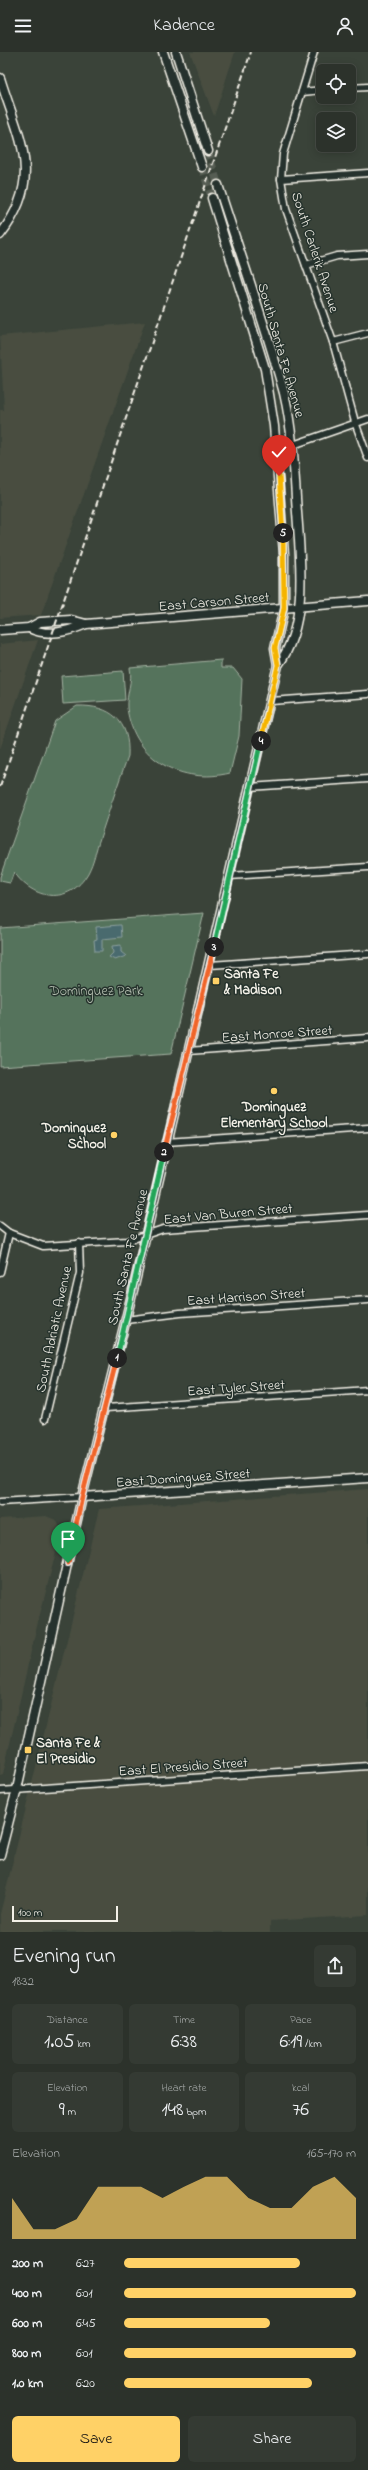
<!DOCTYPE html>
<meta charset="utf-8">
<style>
:root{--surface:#2c322b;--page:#343a33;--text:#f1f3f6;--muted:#a6aaa9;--line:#484d47;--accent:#ffd166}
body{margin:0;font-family:"Indie Flower",sans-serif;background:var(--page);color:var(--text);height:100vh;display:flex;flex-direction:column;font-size:15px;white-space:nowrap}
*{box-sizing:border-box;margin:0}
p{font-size:13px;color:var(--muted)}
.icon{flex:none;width:22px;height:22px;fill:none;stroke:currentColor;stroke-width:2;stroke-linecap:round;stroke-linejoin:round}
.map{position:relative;height:1880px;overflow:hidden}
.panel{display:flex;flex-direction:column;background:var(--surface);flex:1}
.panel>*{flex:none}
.buttons{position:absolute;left:316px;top:12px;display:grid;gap:8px}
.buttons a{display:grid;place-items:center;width:40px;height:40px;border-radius:6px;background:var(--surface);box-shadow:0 2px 10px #0003,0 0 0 1px var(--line);font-size:20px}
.scale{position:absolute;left:12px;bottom:10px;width:106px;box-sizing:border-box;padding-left:4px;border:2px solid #f4f1e8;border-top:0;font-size:11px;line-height:14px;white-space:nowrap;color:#f4f1e8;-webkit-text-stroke:3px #26332d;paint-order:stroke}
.pin{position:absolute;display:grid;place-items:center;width:34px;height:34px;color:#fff;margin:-41px -17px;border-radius:50% 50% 50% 0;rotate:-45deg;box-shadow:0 0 4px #0007}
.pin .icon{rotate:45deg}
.km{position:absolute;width:20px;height:20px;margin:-10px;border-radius:50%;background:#222;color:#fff;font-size:11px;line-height:20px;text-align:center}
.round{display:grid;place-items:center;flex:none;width:42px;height:42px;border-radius:6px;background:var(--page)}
.summary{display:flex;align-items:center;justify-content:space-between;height:68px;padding:0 12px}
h1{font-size:22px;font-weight:600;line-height:30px}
.metrics{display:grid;grid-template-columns:repeat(3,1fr);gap:6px;height:68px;padding:4px 12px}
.metrics div{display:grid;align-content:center;border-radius:6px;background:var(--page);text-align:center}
.metrics b{font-size:20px;font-weight:600}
.metrics small{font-size:11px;font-weight:400}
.metrics p{font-size:11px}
.chart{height:112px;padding:8px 12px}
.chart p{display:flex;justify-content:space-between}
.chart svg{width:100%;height:72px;margin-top:4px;fill:var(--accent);opacity:.7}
.cta{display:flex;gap:8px;margin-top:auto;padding:8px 12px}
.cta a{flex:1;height:46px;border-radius:6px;background:var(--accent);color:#111;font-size:16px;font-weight:600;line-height:46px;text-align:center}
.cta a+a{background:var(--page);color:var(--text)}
ul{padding:0 12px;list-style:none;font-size:13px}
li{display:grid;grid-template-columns:64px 48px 1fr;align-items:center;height:30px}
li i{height:10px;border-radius:5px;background:var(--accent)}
header{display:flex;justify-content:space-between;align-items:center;height:52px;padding:0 12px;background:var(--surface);font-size:18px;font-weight:600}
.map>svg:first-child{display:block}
.built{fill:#484e41}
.green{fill:#54735c;stroke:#a4b2a2}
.water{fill:#486a6e;stroke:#8da09f}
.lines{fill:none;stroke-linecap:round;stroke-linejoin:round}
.secondary-tunnel{stroke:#565d53;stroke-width:8;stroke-dasharray:8 4;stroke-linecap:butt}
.street-casing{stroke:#f4f1e8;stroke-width:9}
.secondary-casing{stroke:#f4f1e8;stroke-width:11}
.street{stroke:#26332d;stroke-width:6}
.secondary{stroke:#26332d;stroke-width:8}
.rail{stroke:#f4f1e8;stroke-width:2;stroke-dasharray:6 3;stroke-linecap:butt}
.split-1-casing{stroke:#fff;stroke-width:8}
.split-2-casing{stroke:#fff;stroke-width:8}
.split-3-casing{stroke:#fff;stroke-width:8}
.split-4-casing{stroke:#fff;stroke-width:8}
.split-5-casing{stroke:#fff;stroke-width:8}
.split-6-casing{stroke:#fff;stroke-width:8}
.split-1{stroke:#f0652b;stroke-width:5}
.split-2{stroke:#22a559;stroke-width:5}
.split-3{stroke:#f0652b;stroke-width:5}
.split-4{stroke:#22a559;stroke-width:5}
.split-5{stroke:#f5b400;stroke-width:5}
.split-6{stroke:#f5b400;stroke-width:5}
.poi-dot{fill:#ffd166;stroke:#26332d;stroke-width:1.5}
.labels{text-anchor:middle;stroke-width:3;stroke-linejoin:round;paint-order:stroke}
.street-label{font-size:14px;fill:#f4f1e8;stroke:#26332d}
.poi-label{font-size:14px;font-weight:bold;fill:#f4f1e8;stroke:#26332d;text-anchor:start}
.park-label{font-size:14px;fill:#b4bfb0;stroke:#26332d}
</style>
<header><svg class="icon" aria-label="menu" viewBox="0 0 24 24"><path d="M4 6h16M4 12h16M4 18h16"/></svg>Kadence<svg class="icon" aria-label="person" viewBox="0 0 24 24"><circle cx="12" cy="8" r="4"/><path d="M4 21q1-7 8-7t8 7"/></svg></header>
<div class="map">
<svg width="368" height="1880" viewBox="0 0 368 1880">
<rect width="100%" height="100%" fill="#3a4339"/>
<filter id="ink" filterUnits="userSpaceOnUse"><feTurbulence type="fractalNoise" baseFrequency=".025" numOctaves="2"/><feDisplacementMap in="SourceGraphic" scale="8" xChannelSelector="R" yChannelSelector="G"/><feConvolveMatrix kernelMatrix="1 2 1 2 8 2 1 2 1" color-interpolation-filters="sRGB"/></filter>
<g filter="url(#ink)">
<g class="built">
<polygon points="190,0 235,0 214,64"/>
<polygon points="145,270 41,563 0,566 0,358 4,358 0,284"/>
<polygon points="38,588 0,697 0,592"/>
<polygon points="368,1437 368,1863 270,1869 270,1880 0,1880 0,1862 99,1457"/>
<polygon points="46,1464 56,1468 59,1473 58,1492 35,1582 3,1722 0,1723 0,1467"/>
</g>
<g class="green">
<path d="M221 608V616H233L242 627 239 684 230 721C182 733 134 708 127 656 126 642 133 629 130 616Z"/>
<polygon points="123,619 125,648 63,652 61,624"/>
<path d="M77 654C111 653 130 669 128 704 118 731 109 759 100 786 96 797 94 810 88 821 69 854 33 848 14 820L10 831 0 829V825L55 669Z"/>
<polygon points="204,861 171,1002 0,1014 0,876"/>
</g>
<g class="water">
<polygon points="119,873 121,873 122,885 102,887 102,899 95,899 94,888 97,887 96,875"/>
<polygon points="121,893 121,900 126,904 115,908 109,905 113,901 112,894"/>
</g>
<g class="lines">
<g class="secondary-tunnel">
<polyline points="208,99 218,133"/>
<polyline points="202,115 212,146"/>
</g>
<g class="street-casing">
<g id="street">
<polyline points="314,0 283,102 281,127 286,157 333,290 355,370 368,406"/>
<polyline points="349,36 368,35"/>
<polyline points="302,40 323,38"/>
<polyline points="281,127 368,121"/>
<polyline points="306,213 337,204 368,202"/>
<polyline points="333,290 368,281"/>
<polyline points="277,392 293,393 368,367"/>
<polyline points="271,649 368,642"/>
<polyline points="249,735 368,727"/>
<polyline points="229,824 368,815"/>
<polyline points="210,913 368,902"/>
<polyline points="188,999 368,986"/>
<polyline points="166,1090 368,1076"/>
<polyline points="0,1174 9,1181 43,1194 127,1189 163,1177 368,1163"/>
<polyline points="0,1220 9,1181"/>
<polyline points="126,1268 180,1261 368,1248"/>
<polyline points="106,1356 368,1338"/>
<polyline points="45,1367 80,1221 79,1191"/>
<polyline points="0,1450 82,1445"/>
<polyline points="0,1739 368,1714"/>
</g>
</g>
<g class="secondary-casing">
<g id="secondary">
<polyline points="163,0 202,115"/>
<polyline points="176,0 208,99"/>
<path d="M0 26C19 88 45 125 0 183"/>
<path d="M218 133C240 202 265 271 284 341 292 375 294 411 296 446 299 497 311 570 278 613"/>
<path d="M29 576C48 585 67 580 86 572L368 549"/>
<polyline points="0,578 29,576 40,570 71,568 86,572"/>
<polyline points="82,1445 368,1426"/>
<polyline points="0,1803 17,1737 82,1445 135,1230 278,613 275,596 284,556 284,502 274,374 265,317 212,146"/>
</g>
</g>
<use href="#street" class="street"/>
<use href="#secondary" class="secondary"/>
<polyline class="rail" points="0,735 251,0"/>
</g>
</g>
<g class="lines" filter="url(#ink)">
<g class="split-1-casing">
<polyline id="split-1" points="68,1511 82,1445 117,1306"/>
</g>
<g class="split-2-casing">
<polyline id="split-2" points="117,1306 164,1100"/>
</g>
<g class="split-3-casing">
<polyline id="split-3" points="164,1100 214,895"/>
</g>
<g class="split-4-casing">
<polyline id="split-4" points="214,895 261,689"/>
</g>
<g class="split-5-casing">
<polyline id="split-5" points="261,689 278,613 275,596 284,556 283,481"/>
</g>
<g class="split-6-casing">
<polyline id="split-6" points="279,424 283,481"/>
</g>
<use href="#split-1" class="split-1"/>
<use href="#split-2" class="split-2"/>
<use href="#split-3" class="split-3"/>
<use href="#split-4" class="split-4"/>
<use href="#split-5" class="split-5"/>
<use href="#split-6" class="split-6"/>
</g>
<g class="poi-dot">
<rect x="212" y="925" width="8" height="8" rx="2"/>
<circle cx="274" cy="1039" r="4"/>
<circle cx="114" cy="1083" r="4"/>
<rect x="24" y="1694" width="8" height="8" rx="2"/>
</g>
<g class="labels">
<g class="street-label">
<text transform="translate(316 200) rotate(72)" y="5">South Carlerik Avenue</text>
<text transform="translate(282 298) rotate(74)" y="5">South Santa Fe Avenue</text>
<text transform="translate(214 549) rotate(-5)" y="5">East Carson Street</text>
<text transform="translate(277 981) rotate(-4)" y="5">East Monroe Street</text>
<text transform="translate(228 1161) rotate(-5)" y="5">East Van Buren Street</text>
<text transform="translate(127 1205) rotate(-77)" y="5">South Santa Fe Avenue</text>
<text transform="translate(246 1244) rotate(-4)" y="5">East Harrison Street</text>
<text transform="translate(53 1277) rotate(-78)" y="5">South Adriatic Avenue</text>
<text transform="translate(236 1335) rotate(-4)" y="5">East Tyler Street</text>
<text transform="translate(183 1425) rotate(-4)" y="5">East Dominguez Street</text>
<text transform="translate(183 1714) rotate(-4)" y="5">East El Presidio Street</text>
</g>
<g class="poi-label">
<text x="224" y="926">Santa Fe<tspan x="224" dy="16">&amp; Madison</tspan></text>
<text x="274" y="1059" text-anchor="middle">Dominguez<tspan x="274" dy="16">Elementary School</tspan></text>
<text x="106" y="1080" text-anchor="end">Dominguez<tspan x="106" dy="16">School</tspan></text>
<text x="36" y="1695">Santa Fe &amp;<tspan x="36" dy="16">El Presidio</tspan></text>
</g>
<g class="park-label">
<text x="96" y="943">Dominguez Park</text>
</g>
</g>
</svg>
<div class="buttons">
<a><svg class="icon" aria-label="locate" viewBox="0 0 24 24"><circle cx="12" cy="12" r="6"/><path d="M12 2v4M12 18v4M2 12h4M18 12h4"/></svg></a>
<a><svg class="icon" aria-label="layers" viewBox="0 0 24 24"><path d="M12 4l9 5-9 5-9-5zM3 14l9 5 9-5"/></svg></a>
</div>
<div class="scale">100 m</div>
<div class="pin" style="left:68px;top:1511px;background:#1e9e55"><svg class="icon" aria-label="arrive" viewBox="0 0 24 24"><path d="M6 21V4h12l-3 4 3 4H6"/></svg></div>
<div class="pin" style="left:279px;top:424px;background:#d93025"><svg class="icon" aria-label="check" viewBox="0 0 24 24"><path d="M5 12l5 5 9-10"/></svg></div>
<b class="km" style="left:117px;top:1306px">1</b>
<b class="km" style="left:164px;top:1100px">2</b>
<b class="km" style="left:214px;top:895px">3</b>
<b class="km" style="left:261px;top:689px">4</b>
<b class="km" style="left:283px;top:481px">5</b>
</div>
<section class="panel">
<div class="summary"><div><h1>Evening run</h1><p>18:32</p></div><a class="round"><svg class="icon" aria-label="share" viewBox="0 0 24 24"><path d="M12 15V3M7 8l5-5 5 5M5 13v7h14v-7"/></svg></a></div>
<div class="metrics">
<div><p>Distance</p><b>1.05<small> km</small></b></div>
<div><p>Time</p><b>6:38</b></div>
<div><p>Pace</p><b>6:19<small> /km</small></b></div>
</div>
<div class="metrics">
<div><p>Elevation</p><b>9<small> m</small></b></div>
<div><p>Heart rate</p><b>148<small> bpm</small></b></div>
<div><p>kcal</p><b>76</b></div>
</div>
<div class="chart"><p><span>Elevation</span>165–170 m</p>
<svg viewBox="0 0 160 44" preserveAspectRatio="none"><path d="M0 44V19L10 38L20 38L30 32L40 12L50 12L60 12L70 19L80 12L90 6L100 6L110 19L120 25L130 25L140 12L150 6L160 19V44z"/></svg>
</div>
<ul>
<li><b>200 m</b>6:27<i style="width:76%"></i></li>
<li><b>400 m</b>6:01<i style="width:100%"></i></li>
<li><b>600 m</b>6:45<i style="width:63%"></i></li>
<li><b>800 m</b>6:01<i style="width:100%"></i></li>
<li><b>1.0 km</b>6:20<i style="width:81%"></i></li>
</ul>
<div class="cta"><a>Save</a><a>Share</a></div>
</section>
